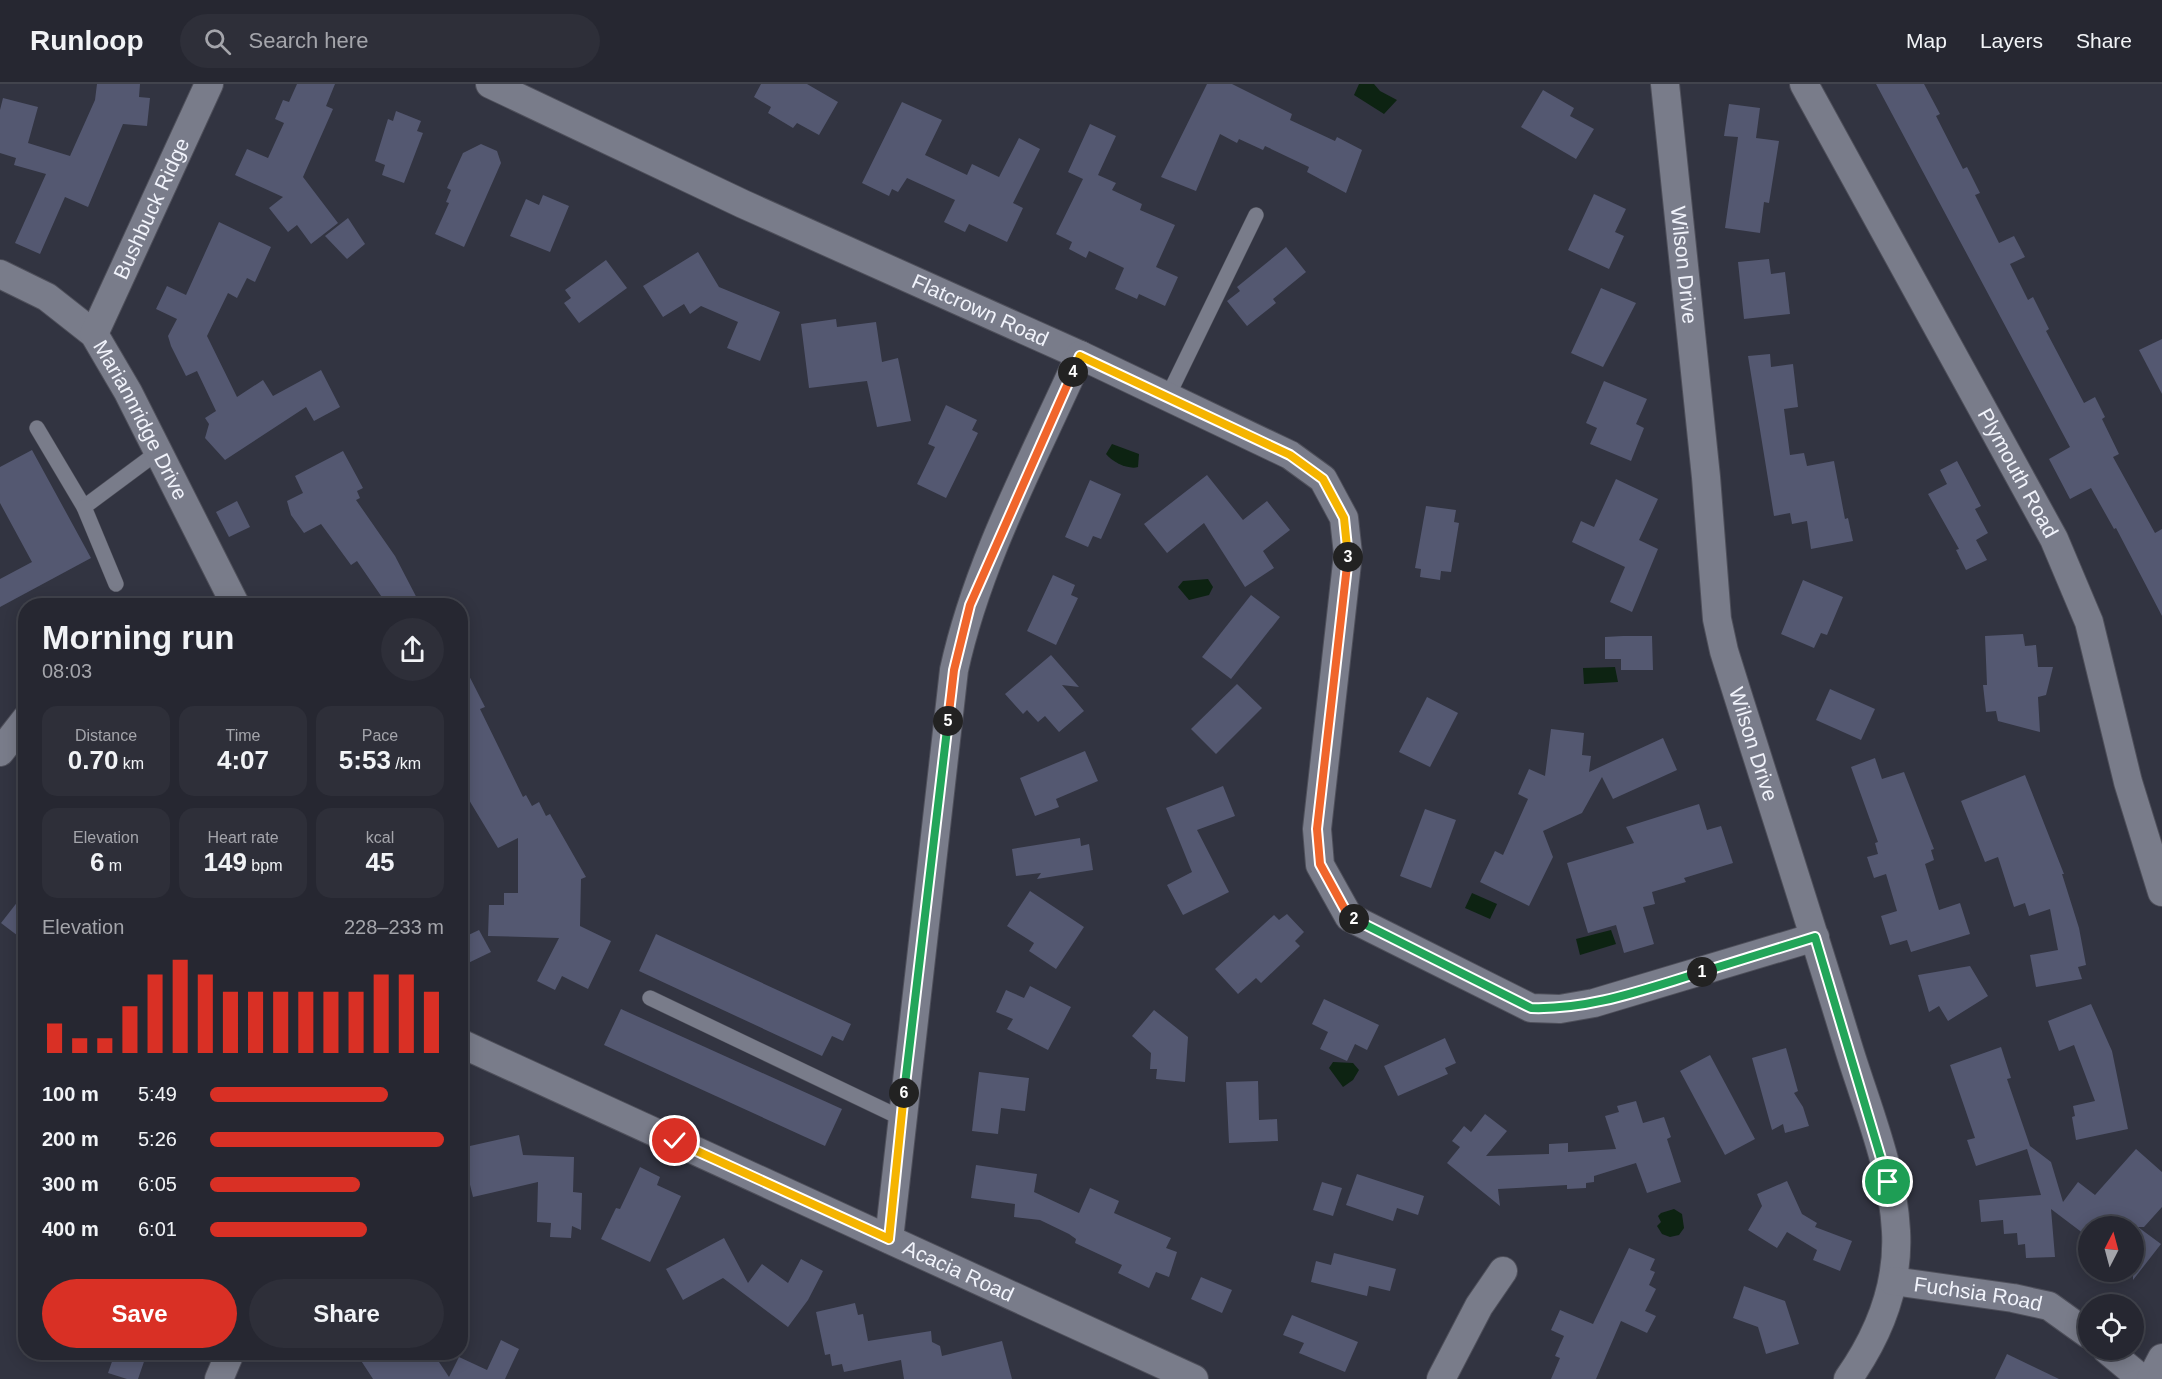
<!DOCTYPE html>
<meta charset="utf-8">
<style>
:root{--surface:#262731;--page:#2e2f39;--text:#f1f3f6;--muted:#a4a5ab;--line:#42444d;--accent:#d93025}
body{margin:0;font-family:Helvetica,sans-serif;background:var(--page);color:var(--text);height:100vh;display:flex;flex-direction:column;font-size:22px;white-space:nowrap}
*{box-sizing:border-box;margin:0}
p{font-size:20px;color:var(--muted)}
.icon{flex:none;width:33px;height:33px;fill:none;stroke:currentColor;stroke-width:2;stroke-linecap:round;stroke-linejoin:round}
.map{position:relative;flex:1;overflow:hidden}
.panel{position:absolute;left:18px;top:514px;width:450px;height:762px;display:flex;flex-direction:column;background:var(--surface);border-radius:24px;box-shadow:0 3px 15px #0003,0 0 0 2px var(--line)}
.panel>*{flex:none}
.needle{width:39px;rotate:6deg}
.tools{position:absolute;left:2078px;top:1132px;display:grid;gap:12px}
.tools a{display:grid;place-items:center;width:66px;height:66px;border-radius:50%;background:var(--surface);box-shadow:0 3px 15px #0003,0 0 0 2px var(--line);font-size:30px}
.pin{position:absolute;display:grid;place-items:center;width:51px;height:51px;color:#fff;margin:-26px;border:3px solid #fff;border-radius:50%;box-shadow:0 2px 6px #0007}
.km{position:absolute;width:30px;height:30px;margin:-15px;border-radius:50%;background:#222;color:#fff;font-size:16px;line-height:30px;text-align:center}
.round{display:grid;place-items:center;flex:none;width:63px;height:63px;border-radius:32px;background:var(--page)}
.overview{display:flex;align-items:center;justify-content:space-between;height:102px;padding:0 24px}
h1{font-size:33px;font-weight:800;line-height:45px}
.figures{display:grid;grid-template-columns:repeat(3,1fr);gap:9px;height:102px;padding:6px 24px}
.figures div{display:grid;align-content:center;border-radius:15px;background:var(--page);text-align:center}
.figures b{font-size:26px;font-weight:800}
.figures small{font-size:16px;font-weight:400}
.figures p{font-size:16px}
.chart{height:168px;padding:12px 24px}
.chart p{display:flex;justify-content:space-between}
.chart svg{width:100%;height:108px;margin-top:6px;stroke:var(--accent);stroke-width:6}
.cta{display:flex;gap:12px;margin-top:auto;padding:12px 24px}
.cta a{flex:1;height:69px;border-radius:36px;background:var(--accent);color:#fff;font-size:24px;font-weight:800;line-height:69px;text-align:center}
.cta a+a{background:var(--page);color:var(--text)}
ul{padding:0 24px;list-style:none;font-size:20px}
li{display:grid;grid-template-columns:96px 72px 1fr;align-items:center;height:45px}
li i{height:15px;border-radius:8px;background:var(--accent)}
header{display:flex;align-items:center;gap:36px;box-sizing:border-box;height:84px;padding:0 30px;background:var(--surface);border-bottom:2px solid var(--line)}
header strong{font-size:28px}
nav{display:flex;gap:33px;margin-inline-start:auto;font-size:21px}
.search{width:420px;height:54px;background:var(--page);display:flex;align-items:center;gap:15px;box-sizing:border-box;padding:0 21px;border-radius:33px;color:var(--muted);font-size:22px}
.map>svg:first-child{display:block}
.water{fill:#0d2312}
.building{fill:#545871}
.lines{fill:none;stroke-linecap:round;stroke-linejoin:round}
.lane-casing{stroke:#4e4f5a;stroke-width:16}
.street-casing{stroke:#4e4f5a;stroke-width:30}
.lane{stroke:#797c8a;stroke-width:15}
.street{stroke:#797c8a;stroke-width:28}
.split-1-casing{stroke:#fff;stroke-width:12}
.split-2-casing{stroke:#fff;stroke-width:12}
.split-3-casing{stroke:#fff;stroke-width:12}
.split-4-casing{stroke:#fff;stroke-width:12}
.split-5-casing{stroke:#fff;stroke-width:12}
.split-6-casing{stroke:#fff;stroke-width:12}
.split-7-casing{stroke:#fff;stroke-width:12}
.split-1{stroke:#22a559;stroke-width:8}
.split-2{stroke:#22a559;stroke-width:8}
.split-3{stroke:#f0652b;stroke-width:8}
.split-4{stroke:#f5b400;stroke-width:8}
.split-5{stroke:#f0652b;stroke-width:8}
.split-6{stroke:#22a559;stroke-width:8}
.split-7{stroke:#f5b400;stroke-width:8}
.labels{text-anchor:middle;stroke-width:6;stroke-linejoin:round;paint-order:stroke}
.street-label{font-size:21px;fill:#f1f3fb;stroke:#282a36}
</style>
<header>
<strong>Runloop</strong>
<div class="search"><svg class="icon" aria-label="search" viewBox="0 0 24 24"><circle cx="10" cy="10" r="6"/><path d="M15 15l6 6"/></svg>Search here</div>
<nav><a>Map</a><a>Layers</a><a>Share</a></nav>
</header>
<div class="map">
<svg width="2162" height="1295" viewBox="0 0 2162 1295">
<rect width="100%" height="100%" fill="#323441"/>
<g class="water">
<polygon points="1359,0 1374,0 1380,7 1397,16 1384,30 1354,11"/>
<path d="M1112 360 1139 370 1138 383C1129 386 1112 378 1106 370Z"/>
<polygon points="1208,495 1213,503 1209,511 1189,516 1178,503 1183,497"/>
<polygon points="1615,583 1618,598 1584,600 1583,584"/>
<polygon points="1472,809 1497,820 1490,835 1465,824"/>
<polygon points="1611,846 1616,860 1580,871 1576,855"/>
<polygon points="1333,978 1353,979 1359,986 1353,996 1343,1003 1329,984"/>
<polygon points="1674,1125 1682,1130 1684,1144 1679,1151 1670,1153 1662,1150 1657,1142 1661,1138 1658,1132 1661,1129"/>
</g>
<g class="building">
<polygon points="97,0 140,0 139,13 150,14 147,42 123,40 88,123 65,113 40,170 15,159 46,90 14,81 16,74 0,69 0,26 3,14 38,23 28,59 70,72 95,16"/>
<polygon points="297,0 335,0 326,22 333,25 303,93 338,139 311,160 297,141 288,148 269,124 283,113 235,91 247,65 268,74 284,39 275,35 283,16 289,18"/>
<polygon points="761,0 807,0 838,18 819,51 797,39 793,44 768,29 771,23 754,13"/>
<polygon points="1207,0 1232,0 1292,30 1290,36 1335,57 1337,53 1362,66 1346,109 1307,88 1309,83 1265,62 1263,66 1239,55 1237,59 1220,50 1196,107 1161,93"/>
<polygon points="1876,0 1924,0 1940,30 1936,32 1963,85 1967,83 1980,109 1975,111 1999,159 2014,152 2025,173 2010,180 2028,216 2033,213 2049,245 2046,247 2084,319 2095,313 2105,333 2102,335 2119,370 2113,373 2155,449 2162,445 2162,532 2116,444 2114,445 2091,404 2070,415 2049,375 2070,363"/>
<polygon points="1543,6 1574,24 1570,32 1594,45 1576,75 1521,43"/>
<polygon points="902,18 942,36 925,71 967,91 972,80 999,93 1019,54 1040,65 1013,119 1023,124 1007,158 969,140 965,148 944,138 955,116 907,94 898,108 892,105 889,112 862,99"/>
<polygon points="1729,20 1760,24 1756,54 1779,57 1769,119 1764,118 1760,149 1725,144 1738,53 1724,52"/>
<polygon points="396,27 421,37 417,47 423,49 404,99 382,91 385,81 375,77 388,35 393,37"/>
<polygon points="1090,40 1116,52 1098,91 1116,99 1112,106 1142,120 1140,126 1175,141 1156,183 1178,193 1165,222 1139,210 1137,215 1115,205 1124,184 1089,167 1086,174 1069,165 1072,158 1056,150 1083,95 1068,88"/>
<polygon points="481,60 497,67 501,79 464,163 435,150 449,119 446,118 451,106 447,104 463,69"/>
<polygon points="1594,110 1626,125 1615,148 1624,152 1609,185 1568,166"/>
<polygon points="543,111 569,122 550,168 510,152 526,115 539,121"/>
<polygon points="348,134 365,160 347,175 325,152"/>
<polygon points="219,138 271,163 255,198 247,194 237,214 228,209 207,252 237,313 263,296 273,312 321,286 340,323 314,337 306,323 225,376 205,354 209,340 205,334 216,327 197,287 186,292 171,262 168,252 177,235 156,225 167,202 186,211"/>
<polygon points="1286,163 1306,188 1273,215 1276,219 1247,242 1227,217 1240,207 1237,203"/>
<polygon points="698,168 719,203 780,228 760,277 727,264 738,238 701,222 690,230 684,220 663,233 643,202"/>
<polygon points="1769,175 1771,190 1785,188 1790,230 1744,235 1738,178"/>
<polygon points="606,176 627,204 579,239 564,219 571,214 565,206"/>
<polygon points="1601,204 1636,219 1603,283 1571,269"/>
<polygon points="836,235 837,243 876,238 882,278 898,274 911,337 877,343 867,297 809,304 801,240"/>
<polygon points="2162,255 2162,310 2139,266"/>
<polygon points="1770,270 1771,283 1793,280 1798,323 1784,325 1790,371 1804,369 1807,382 1834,377 1845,435 1848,434 1853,457 1811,465 1807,437 1792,440 1790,429 1774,432 1748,272"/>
<polygon points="1604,297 1647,315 1636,340 1644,344 1631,377 1590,360 1597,344 1586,339"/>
<polygon points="946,321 977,336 972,346 978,349 946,414 917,400 935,363 928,360"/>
<polygon points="32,366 91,474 0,523 0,495 32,478 0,419 0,383"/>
<polygon points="343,367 363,404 357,407 360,414 356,416 395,472 421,522 388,522 357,477 351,481 321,440 304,449 291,431 287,417 303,409 295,392"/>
<polygon points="1957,377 1981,422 1975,425 1988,449 1976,456 1987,476 1966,486 1956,466 1959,465 1928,410 1947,400 1940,386"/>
<polygon points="1207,391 1243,436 1267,417 1290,446 1263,467 1274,484 1245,503 1204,439 1167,469 1144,440"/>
<polygon points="1616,395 1658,415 1639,456 1658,465 1632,528 1610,518 1625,483 1572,458 1581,437 1594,443"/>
<polygon points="1090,396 1121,410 1101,455 1093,452 1088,463 1065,453"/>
<polygon points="237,417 250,443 229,453 216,428"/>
<polygon points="1426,422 1456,426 1454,438 1459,439 1451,488 1441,487 1440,496 1420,493 1421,485 1415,484"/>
<polygon points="1053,491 1075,501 1071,511 1078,514 1056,561 1027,547"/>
<polygon points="1803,496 1843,513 1827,551 1821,549 1814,564 1781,550"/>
<polygon points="1251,511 1280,533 1231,595 1202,573"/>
<polygon points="2023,550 2025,562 2036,561 2038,583 2053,583 2046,611 2038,613 2040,648 1998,637 1996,627 1986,628 1983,601 1987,601 1985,552"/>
<polygon points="1623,552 1652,552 1653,586 1621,586 1621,575 1605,575 1605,553"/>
<polygon points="1051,571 1079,603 1062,601 1084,627 1059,648 1045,632 1038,638 1027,626 1023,630 1005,610"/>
<polygon points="460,574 485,623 480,625 523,713 526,711 532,722 539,718 546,732 550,730 586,793 581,795 580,842 611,857 588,905 562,892 555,906 537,897 559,854 488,852 489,821 504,821 504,809 518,809 518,754 498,764 460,701 460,687 467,683 460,670"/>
<polygon points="1237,600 1262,624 1216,670 1191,645"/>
<polygon points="1830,605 1875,625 1861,656 1816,636"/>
<polygon points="1427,613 1458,629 1430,683 1399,668"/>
<polygon points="1551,645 1584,649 1582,671 1591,672 1589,688 1663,654 1677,686 1613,715 1602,693 1582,729 1543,747 1553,773 1529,822 1480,798 1495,767 1503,771 1528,715 1518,710 1529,685 1545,692"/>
<polygon points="1085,667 1098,697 1056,715 1059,723 1035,732 1020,694"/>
<polygon points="1875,674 1882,695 1904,688 1934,765 1931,766 1934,776 1925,780 1939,826 1960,819 1970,850 1911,868 1907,856 1890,861 1881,832 1897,827 1886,790 1874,794 1867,773 1878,770 1875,759 1878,758 1851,683"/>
<polygon points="2025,691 2064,790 2062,790 2079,844 2086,881 2078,883 2082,895 2036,903 2030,871 2058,866 2050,825 2029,832 2025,819 2014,823 1998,773 1985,778 1961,717"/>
<polygon points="1223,702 1235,732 1197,746 1229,808 1183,831 1167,801 1192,788 1166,724"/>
<polygon points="1699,720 1707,746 1721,742 1733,779 1684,794 1686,798 1652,808 1655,820 1643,823 1654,860 1624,869 1616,841 1588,849 1567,779 1634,759 1626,743"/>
<polygon points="1425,725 1456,736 1431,804 1400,792"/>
<polygon points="1080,754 1081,762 1089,760 1093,786 1037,795 1041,789 1016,792 1012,765"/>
<polygon points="26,807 26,858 1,839"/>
<polygon points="1030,807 1084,843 1056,885 1029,867 1034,859 1007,842"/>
<polygon points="1287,830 1304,848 1295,857 1300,862 1261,899 1256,894 1238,910 1215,885 1274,831 1279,836"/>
<polygon points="479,846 491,868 466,880 460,869 460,855"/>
<polygon points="656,850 851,940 843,957 832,952 822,972 639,887"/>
<polygon points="1970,882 1988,912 1948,937 1939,922 1929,928 1918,891"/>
<polygon points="1030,902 1071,923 1048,966 1007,945 1013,935 996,928 1006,906 1024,914"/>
<polygon points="1324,915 1379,941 1367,966 1355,960 1347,977 1320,965 1328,948 1312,940"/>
<polygon points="2091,920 2112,967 2128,1045 2076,1056 2072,1033 2075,1032 2073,1022 2095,1017 2074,961 2059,967 2048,937"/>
<polygon points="621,925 842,1025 825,1062 604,961"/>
<polygon points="1154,926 1188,953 1185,998 1156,995 1157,985 1150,985 1151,969 1132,952"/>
<polygon points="1445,954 1456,979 1445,984 1448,990 1398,1012 1384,982"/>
<polygon points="2001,963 2011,994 2007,995 2030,1062 2051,1078 2063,1118 2078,1098 2095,1111 2136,1065 2162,1088 2162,1123 2144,1143 2138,1143 2161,1160 2133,1196 2133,1143 2088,1143 2088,1153 2051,1125 2055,1173 2026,1174 2025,1160 2018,1161 2017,1149 2004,1150 2003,1136 1981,1138 1979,1116 2041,1111 2027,1065 1976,1082 1967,1056 1975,1054 1950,981"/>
<polygon points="1786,964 1798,1007 1794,1009 1803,1023 1809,1042 1785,1049 1783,1040 1772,1046 1752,974"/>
<polygon points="1710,971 1755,1055 1725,1071 1680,987"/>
<polygon points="979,988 1029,994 1025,1027 1001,1024 998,1050 972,1047"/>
<polygon points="1258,997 1259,1036 1277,1035 1278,1057 1229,1059 1226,998"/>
<polygon points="1636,1017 1643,1039 1664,1033 1671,1053 1667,1055 1681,1098 1647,1109 1636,1079 1594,1092 1594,1098 1586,1099 1586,1104 1567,1105 1567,1101 1498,1105 1500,1122 1447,1079 1460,1063 1452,1057 1464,1042 1471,1048 1485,1030 1507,1047 1486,1072 1549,1070 1549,1060 1568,1059 1568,1068 1616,1065 1605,1032 1619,1028 1617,1022"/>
<polygon points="519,1051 523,1071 574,1073 573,1108 582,1109 581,1146 572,1142 571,1154 550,1153 551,1139 537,1138 538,1098 473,1113 461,1064"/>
<polygon points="976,1081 1037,1090 1034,1108 1079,1129 1090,1104 1119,1117 1114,1129 1171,1154 1166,1164 1177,1168 1169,1193 1156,1188 1149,1204 1118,1189 1122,1181 1075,1159 1076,1155 1069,1150 1040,1136 1014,1133 1015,1120 971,1114"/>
<polygon points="640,1083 660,1093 657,1101 681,1112 650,1178 601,1155 616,1124 620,1125"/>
<polygon points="1357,1090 1424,1112 1418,1131 1397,1124 1393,1137 1346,1121"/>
<polygon points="1787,1097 1802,1130 1817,1139 1815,1143 1852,1157 1840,1187 1813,1176 1817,1166 1787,1148 1777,1164 1748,1146 1762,1122 1757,1110"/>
<polygon points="1322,1098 1342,1104 1333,1132 1313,1126"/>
<polygon points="724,1154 748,1199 762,1180 788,1199 801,1175 823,1187 808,1216 788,1243 723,1194 683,1216 666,1185"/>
<polygon points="1629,1164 1655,1175 1650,1186 1655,1188 1649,1201 1656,1205 1645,1227 1656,1232 1647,1249 1621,1237 1596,1295 1551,1295 1560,1274 1555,1272 1564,1252 1551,1246 1560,1226 1593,1240"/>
<polygon points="1334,1169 1396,1185 1390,1207 1369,1202 1367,1212 1311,1198 1316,1177 1331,1181"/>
<polygon points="1201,1193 1232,1206 1222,1229 1191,1215"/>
<polygon points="1744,1202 1785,1217 1799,1260 1766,1270 1758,1243 1733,1234"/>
<polygon points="855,1219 858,1231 863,1230 868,1257 931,1247 932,1258 940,1262 942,1272 1002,1257 1012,1295 904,1295 901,1276 844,1288 842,1280 832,1282 830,1270 825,1271 816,1228"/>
<polygon points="1292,1231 1358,1258 1345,1288 1299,1269 1304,1259 1283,1251"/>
<polygon points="501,1256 519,1265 505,1295 373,1295 356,1269 433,1269 449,1293 459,1273 487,1286"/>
<polygon points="115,1269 147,1269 138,1295 127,1295 108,1289"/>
<polygon points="2007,1270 2059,1295 1995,1295"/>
</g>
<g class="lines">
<g class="lane-casing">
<g id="lane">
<polyline points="1167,314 1256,131"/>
<polyline points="37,344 84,423 158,368"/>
<polyline points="84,423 116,500"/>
<polyline points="650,914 901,1034"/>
</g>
</g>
<g class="street-casing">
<g id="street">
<path id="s1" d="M490 0 743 120 1080 271 1290 371 1323 395 1344 434 1348 470 1317 745 1320 781 1349 833 1531 924 1560 925 1594 919 1815 853"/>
<path id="s2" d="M1665 0 1706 393 1717 535 1724 567C1765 699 1808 830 1848 962 1866 1021 1893 1084 1896 1147 1899 1201 1879 1251 1848 1295"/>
<path id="s3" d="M1804 0 2054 455 2089 538 2128 698 2162 808"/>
<path id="s4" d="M0 190 47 213 94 250 128 308 236 522"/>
<path id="s5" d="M94 250 209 0"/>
<polyline points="0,668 26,635"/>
<path id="s6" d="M460 959 1194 1295"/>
<path d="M889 1155 954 586C978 476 1034 374 1080 271"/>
<path id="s7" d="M1893 1197 2013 1214 2049 1222 2088 1250"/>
<polyline points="2107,1266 2142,1295"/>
<polyline points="219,1295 230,1269"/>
<polyline points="1441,1295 1479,1222 1503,1187"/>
<polyline points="2151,1295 2162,1274"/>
</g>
</g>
<use href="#lane" class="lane"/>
<use href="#street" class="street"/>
</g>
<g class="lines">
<g class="split-1-casing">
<polyline id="split-1" points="1702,888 1815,853 1888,1098"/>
</g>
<g class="split-2-casing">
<path id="split-2" d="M1354 835 1531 924C1591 926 1645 905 1702 888"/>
</g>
<g class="split-3-casing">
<polyline id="split-3" points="1348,473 1317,745 1320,780 1349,833 1354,835"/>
</g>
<g class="split-4-casing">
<polyline id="split-4" points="1073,288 1080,272 1290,371 1323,395 1344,434 1348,473"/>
</g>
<g class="split-5-casing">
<polyline id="split-5" points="948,637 954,586 970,521 1073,288"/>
</g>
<g class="split-6-casing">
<polyline id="split-6" points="904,1009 948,637"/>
</g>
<g class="split-7-casing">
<polyline id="split-7" points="675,1057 889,1155 904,1009"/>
</g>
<use href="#split-1" class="split-1"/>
<use href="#split-2" class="split-2"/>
<use href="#split-3" class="split-3"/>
<use href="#split-4" class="split-4"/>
<use href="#split-5" class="split-5"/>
<use href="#split-6" class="split-6"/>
<use href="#split-7" class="split-7"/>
</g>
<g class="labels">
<g class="street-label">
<text dy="7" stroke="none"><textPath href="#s5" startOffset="138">Bushbuck Ridge</textPath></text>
<text dy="7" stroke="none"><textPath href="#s2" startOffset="182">Wilson Drive</textPath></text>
<text dy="7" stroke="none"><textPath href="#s1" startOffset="540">Flatcrown Road</textPath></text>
<text dy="7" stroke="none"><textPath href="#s4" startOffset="210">Mariannridge Drive</textPath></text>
<text dy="7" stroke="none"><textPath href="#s3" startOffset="444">Plymouth Road</textPath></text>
<text dy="7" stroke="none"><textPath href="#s2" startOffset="668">Wilson Drive</textPath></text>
<text dy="7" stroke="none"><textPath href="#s6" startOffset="548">Acacia Road</textPath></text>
<text dy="7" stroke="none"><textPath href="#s7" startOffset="86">Fuchsia Road</textPath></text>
</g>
</g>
</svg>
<div class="tools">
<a><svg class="needle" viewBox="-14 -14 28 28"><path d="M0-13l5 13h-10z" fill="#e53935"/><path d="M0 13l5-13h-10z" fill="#a4a5ab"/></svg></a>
<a><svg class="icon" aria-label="locate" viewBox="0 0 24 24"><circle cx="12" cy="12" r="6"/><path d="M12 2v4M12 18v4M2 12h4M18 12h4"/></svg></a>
</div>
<div class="pin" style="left:1888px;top:1098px;background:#1e9e55"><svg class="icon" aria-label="arrive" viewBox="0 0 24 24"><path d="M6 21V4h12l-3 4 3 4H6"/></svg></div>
<div class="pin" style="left:675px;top:1057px;background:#d93025"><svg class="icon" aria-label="check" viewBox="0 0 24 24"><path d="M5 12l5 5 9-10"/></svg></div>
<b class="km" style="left:1702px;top:888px">1</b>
<b class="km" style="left:1354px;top:835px">2</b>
<b class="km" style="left:1348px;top:473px">3</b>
<b class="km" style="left:1073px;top:288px">4</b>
<b class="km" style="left:948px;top:637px">5</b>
<b class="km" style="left:904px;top:1009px">6</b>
<section class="panel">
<div class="overview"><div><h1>Morning run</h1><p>08:03</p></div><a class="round"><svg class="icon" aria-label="share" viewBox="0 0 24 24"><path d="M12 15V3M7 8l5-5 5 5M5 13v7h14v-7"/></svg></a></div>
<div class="figures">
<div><p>Distance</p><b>0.70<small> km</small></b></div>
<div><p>Time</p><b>4:07</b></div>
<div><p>Pace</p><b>5:53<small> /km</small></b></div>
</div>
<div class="figures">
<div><p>Elevation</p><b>6<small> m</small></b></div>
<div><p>Heart rate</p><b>149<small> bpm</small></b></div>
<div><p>kcal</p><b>45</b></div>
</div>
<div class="chart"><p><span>Elevation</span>228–233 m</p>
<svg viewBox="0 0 160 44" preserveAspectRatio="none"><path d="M5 44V32M15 44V38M25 44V38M35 44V25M45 44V12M55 44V6M65 44V12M75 44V19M85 44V19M95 44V19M105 44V19M115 44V19M125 44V19M135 44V12M145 44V12M155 44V19"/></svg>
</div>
<ul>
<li><b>100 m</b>5:49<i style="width:76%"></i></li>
<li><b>200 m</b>5:26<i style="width:100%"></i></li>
<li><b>300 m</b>6:05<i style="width:64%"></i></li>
<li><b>400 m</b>6:01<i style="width:67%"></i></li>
</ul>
<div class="cta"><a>Save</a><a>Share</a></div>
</section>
</div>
